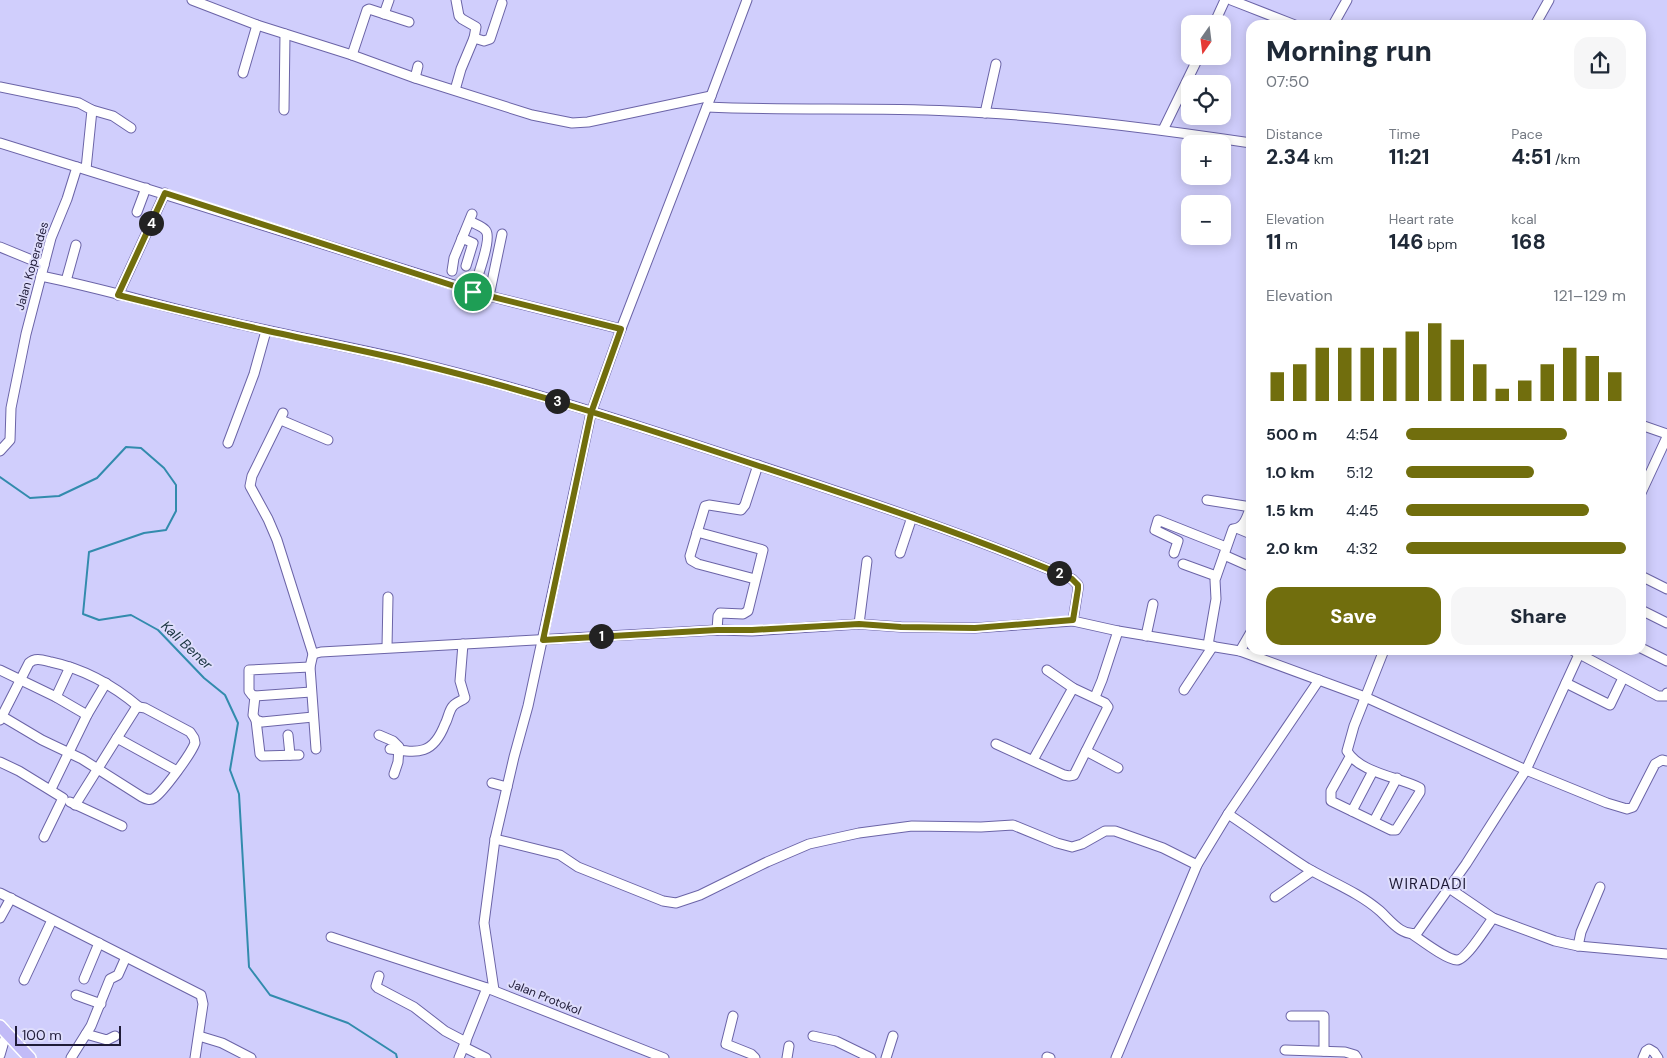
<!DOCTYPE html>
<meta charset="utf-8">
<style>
:root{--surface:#fff;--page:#f6f6f7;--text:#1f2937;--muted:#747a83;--accent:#716e0d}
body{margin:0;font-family:"DM Sans",sans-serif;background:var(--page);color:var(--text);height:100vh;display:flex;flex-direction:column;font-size:19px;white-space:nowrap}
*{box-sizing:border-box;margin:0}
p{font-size:16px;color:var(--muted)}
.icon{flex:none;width:28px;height:28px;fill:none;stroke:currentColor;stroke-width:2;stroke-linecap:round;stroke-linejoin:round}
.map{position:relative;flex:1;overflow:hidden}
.details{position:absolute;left:1246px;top:20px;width:400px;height:635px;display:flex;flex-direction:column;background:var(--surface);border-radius:15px;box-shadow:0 2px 12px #0003}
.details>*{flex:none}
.needle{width:32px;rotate:194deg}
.fabs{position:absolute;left:1181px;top:15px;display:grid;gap:10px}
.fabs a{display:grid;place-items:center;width:50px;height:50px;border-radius:10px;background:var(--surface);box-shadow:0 2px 12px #0003;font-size:25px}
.scale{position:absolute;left:15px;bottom:12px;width:106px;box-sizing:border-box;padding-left:5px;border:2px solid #1f1b37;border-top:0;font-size:14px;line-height:18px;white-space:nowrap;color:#1f1b37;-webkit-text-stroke:4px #deddfc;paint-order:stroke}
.pin{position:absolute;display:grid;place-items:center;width:42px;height:42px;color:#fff;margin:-21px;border:2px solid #fff;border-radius:50%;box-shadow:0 1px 5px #0007}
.km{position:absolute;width:25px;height:25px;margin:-12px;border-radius:50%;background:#222;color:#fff;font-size:14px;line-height:25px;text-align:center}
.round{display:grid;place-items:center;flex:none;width:52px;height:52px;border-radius:15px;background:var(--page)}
.overview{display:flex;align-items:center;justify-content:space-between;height:85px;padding:0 20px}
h1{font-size:28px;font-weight:800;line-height:38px}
.stats{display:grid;grid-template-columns:repeat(3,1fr);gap:8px;height:85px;padding:5px 20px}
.stats div{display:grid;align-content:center}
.stats b{font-size:21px;font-weight:800}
.stats small{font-size:14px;font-weight:400}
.stats p{font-size:14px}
.chart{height:140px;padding:10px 20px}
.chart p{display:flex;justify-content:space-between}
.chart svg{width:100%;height:90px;margin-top:5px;stroke:var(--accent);stroke-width:6}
.primary-button{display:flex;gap:10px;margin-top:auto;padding:10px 20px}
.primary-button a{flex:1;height:58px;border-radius:15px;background:var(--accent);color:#fff;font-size:20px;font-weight:800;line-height:58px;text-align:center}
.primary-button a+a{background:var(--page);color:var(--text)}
ul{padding:0 20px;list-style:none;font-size:16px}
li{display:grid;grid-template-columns:80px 60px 1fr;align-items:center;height:38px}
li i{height:12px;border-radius:6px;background:var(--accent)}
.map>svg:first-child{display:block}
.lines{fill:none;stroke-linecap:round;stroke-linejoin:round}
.stream{stroke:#328bad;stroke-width:2}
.minor-casing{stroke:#6b64a7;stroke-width:11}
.major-casing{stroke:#fff;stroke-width:14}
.minor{stroke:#fff;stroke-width:9}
.major{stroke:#c2bbf7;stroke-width:11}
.route-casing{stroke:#fff;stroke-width:10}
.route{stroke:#716e0d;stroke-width:6}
.labels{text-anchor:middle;stroke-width:4;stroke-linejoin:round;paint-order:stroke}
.street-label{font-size:12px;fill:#1f1b37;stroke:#deddfc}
.water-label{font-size:14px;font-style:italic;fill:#1a3540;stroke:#deddfc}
.quarter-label{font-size:15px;letter-spacing:1px;fill:#1f1b37;stroke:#deddfc}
</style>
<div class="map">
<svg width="1667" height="1058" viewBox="0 0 1667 1058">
<rect width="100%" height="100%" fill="#d0cefc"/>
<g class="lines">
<polyline class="stream" points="0,477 30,498 59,496 97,478 126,447 141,448 164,468 176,485 176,511 166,530 144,533 89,552 83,614 99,620 131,615 158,630 204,678 225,695 238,723 230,770 239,794 249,967 270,995 348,1023 396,1054 397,1058"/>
<g class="minor-casing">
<g id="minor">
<polyline points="192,0 257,25 352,55 415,78 532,115 572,123 588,122 711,96"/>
<polyline points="456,0 459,16 462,19 476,27 474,38"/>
<polyline points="1231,0 1295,25"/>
<polyline points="384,14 389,0"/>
<polyline points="1214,24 1225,0"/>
<polyline points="1333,25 1347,0"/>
<polyline points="1535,25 1549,0"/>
<polyline points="352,55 367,10 369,9 409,22"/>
<polyline points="243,73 257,25"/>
<polyline points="415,78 418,66"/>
<polyline points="0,87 79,103 92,110 86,169"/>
<polyline points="455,90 461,69 474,38 484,41 490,39 502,3"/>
<path d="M707 107C788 111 869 107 950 111 1051 115 1152 128 1251 143"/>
<polyline points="92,110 113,116 131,128"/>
<polyline points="284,110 285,34"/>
<polyline points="985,113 996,64"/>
<polyline points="1163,130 1199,56"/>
<polyline points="0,143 77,167 67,199 51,238 26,334 11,408 10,440 0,451"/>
<polyline points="77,167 489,296 621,329"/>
<polyline points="137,212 146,188"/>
<path d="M470 221C474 224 483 226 486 231 492 239 476 281 473 291"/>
<polyline points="462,238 473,243 466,266"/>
<polyline points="0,247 44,265"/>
<polyline points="452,271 454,258 472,214"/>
<path d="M41 276C105 289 167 308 230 322 290 336 350 347 410 361 527 389 642 427 757 465 863 500 969 535 1072 579L1078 585V589L1073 621 1118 631 1240 651 1365 697 1526 770 1607 803 1627 809 1633 807 1655 764 1662 760 1667 761"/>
<polyline points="66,281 76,245"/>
<polyline points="118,295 165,193"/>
<polyline points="489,296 502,234"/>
<polyline points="283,413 252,476 250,486 268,519 277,540 313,654 310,667 316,749"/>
<polyline points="281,420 328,440"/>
<polyline points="1641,425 1667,434"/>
<polyline points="228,443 254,374 266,331"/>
<polyline points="1641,493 1667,437"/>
<polyline points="1207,500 1251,507"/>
<polyline points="1239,529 1251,534"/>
<polyline points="697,532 763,550 748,611 743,614 720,613 718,616 717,630"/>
<polyline points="900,553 912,517"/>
<polyline points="1174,553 1178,541 1155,530 1158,520 1226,547"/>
<polyline points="1224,555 1251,567"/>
<polyline points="1183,564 1216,576"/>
<polyline points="1641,576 1667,589"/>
<polyline points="755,579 698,564 691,560 690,556 705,506 709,505 741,510 745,505 758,465"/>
<polyline points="1641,610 1667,623"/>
<polyline points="859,624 867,561"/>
<polyline points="1146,636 1153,604"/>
<path d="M1208 645 1216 599 1215 580 1233 529C1245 528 1247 516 1251 506"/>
<polyline points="387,647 388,597"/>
<polyline points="1641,648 1667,661"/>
<polyline points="1572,650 1658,696 1666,696 1667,693"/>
<polyline points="1240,651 1251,632"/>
<polyline points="313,654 321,652 717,630 752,631 859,624 901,627 975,628 1073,621"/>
<polyline points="0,670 56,697 87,715 51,789"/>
<polyline points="1566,683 1610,705 1623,678"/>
<polyline points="1184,690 1213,646"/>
<polyline points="311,692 255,696 253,715 256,720 262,722 313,717"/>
<polyline points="255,696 252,695 249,691 249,670 310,667"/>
<polyline points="56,697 70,667"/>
<polyline points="1095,697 1102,680 1118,631"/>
<path d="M0 715 42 740 82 759 142 797C146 799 150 801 154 798 163 792 191 754 195 743L194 738 190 732 145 708 139 707 136 708 117 738"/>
<polyline points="87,715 106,683"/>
<path d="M0 720 29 663C35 657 43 660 51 662 84 669 113 685 139 707"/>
<polyline points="256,720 260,754 262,756 299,755"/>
<polyline points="288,735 290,755"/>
<polyline points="379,735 393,741 399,747 398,762 394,774"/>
<polyline points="996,744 1064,775 1069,776 1074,775 1108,707 1105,703 1073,688 1047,670"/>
<path d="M390 749C419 753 433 755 445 724 448 719 449 710 453 706 456 702 462 701 465 698L460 681 463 644"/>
<polyline points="1086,751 1118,768"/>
<path d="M1350 757 1331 791V801L1391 830H1396L1420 792V788C1399 777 1360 773 1347 751L1354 726 1384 650"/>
<polyline points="1033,760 1073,688"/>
<polyline points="0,762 19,771 63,798 44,837"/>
<polyline points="492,783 507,787"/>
<polyline points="70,802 122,826"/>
<polyline points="75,805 117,738 177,771"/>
<polyline points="1352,811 1373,771"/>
<path d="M1228 814C1254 831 1280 851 1307 868 1331 882 1358 892 1380 911 1390 920 1402 937 1417 933L1466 864 1526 770 1581 650"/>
<polyline points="1374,821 1397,778"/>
<polyline points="495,839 560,855 578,867 663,901 676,903 700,895 767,862 809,844 859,833 912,826 981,827 1013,825 1057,843 1072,847 1082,844 1105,831 1115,831 1163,848 1197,865"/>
<polyline points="1449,888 1493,918 1555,941 1578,946 1667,954"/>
<polyline points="0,893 201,995 203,1004 195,1058"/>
<polyline points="1275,897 1312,871"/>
<polyline points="0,918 11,898"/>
<path d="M1412 934C1421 940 1447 960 1457 960 1466 960 1487 926 1493 918"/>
<polyline points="331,937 487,988"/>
<polyline points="1578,946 1581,932 1600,887"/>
<polyline points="379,976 376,986 378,988 414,1007 445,1031 466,1042"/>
<polyline points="84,979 99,943"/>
<polyline points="24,980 52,920"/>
<polyline points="494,990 484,923 495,839 514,757 528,706 591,413 621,329 711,96 747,0"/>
<polyline points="76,995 101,1004"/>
<polyline points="733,1016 726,1044 751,1054 755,1058"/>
<polyline points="1291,1016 1324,1016 1324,1051"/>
<polyline points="86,1034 107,1040 115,1036"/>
<polyline points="199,1036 222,1043 251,1058"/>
<polyline points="813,1036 836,1041 871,1058"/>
<polyline points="464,1047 486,1058"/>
<polyline points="1285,1050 1345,1052 1355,1055 1357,1058"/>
<polyline points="0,1055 7,1031"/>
<polyline points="1047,1057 1050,1058"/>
<polyline points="71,1058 91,1026 110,979 118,975 126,957"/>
<polyline points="459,1058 487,988 664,1058"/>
<polyline points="787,1058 789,1046"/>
<polyline points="886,1058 893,1036"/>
<polyline points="1116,1058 1197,865 1228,814 1319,680"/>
<polyline points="1643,1058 1646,1051 1649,1049 1654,1052 1658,1058"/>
</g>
</g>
<g class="major-casing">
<polyline id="major" points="0,1026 30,1058"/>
</g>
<use href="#minor" class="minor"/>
<use href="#major" class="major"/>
</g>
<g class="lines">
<g class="route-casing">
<path id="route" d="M473 292 621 329 591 413 543 640 717 630H752L859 624 901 627 975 628 1073 620 1078 589V585L1072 579C969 535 863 500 756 465 642 427 528 390 411 362 362 350 313 341 264 330 215 319 166 307 118 295L165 193 473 292"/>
</g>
<use href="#route" class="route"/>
</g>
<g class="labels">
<g class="street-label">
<text transform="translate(32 266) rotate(-74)" y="4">Jalan Koperades</text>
<text transform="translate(545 997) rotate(22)" y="4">Jalan Protokol</text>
</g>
<g class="water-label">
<text transform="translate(187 645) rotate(43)" y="5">Kali Bener</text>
</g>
<g class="quarter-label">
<text x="1428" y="889">WIRADADI</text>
</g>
</g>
</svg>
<div class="fabs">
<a><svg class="needle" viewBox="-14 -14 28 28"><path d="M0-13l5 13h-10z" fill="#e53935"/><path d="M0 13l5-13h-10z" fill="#747a83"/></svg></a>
<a><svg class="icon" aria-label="locate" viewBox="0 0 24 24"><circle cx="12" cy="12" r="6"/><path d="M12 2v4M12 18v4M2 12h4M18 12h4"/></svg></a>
<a>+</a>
<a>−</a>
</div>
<div class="scale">100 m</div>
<div class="pin" style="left:473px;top:292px;background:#1e9e55"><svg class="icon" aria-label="arrive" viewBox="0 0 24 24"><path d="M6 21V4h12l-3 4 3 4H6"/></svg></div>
<b class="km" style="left:601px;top:636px">1</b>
<b class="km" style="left:1059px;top:573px">2</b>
<b class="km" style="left:557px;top:401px">3</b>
<b class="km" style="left:151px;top:223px">4</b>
<section class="details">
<div class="overview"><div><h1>Morning run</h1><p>07:50</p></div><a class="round"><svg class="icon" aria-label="share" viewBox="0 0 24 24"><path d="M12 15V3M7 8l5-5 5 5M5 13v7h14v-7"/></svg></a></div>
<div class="stats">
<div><p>Distance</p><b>2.34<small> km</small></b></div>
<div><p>Time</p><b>11:21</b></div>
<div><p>Pace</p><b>4:51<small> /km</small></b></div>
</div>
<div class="stats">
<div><p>Elevation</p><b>11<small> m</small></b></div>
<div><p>Heart rate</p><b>146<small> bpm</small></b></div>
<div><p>kcal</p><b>168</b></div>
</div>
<div class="chart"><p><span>Elevation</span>121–129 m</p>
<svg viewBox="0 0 160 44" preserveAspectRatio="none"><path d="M5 44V30M15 44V26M25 44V18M35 44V18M45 44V18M55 44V18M65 44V10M75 44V6M85 44V14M95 44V26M105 44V38M115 44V34M125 44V26M135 44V18M145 44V22M155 44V30"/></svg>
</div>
<ul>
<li><b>500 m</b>4:54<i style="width:73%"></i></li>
<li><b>1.0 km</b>5:12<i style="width:58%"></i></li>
<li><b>1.5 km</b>4:45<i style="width:83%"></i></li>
<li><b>2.0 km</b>4:32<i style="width:100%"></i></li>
</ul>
<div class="primary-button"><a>Save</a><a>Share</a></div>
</section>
</div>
